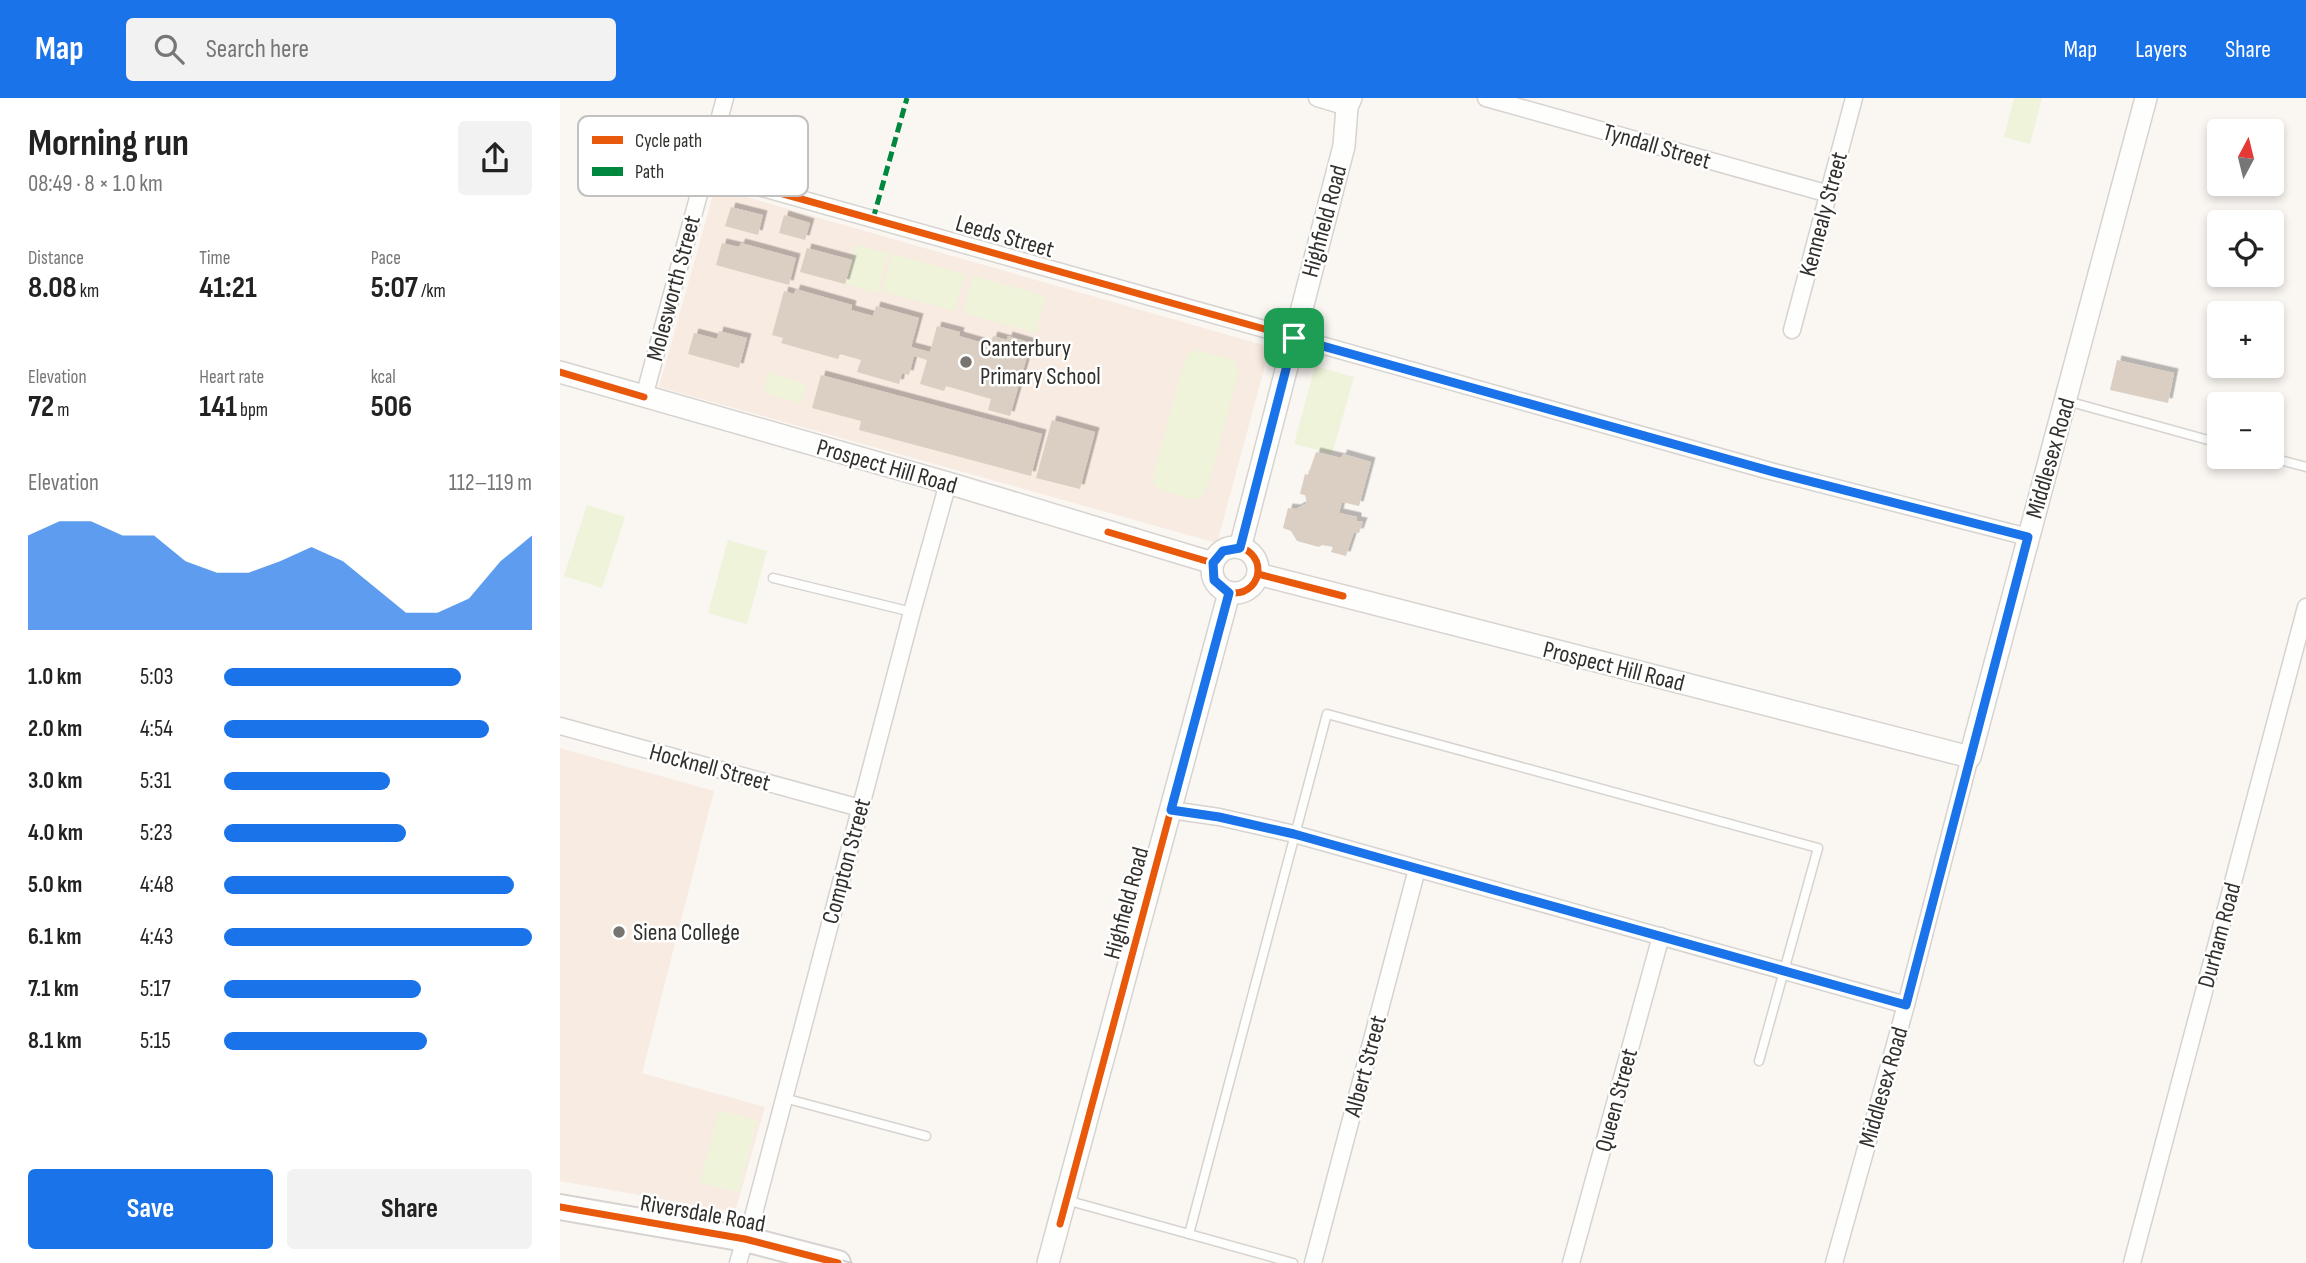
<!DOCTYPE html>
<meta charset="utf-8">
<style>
:root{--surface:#fff;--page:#f2f2f2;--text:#222;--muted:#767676;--accent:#1a73e8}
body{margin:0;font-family:"Sofia Sans Condensed",sans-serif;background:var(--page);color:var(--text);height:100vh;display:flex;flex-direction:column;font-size:26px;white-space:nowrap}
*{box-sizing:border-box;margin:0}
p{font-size:23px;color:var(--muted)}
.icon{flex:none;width:38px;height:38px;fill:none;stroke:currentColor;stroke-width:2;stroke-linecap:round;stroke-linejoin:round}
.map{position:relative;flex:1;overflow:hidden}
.details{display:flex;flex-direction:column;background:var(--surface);width:560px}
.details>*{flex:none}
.needle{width:46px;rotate:7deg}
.fabs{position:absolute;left:1647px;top:21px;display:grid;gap:14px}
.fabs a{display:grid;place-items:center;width:77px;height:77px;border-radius:7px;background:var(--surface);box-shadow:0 4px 10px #0003;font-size:35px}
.pin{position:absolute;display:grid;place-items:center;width:60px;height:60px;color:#fff;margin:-30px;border-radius:14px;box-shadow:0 4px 10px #0006}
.round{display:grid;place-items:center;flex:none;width:74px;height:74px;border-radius:7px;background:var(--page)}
.headline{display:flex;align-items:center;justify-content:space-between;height:119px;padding:0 28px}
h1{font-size:38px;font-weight:700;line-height:52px}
.figures{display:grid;grid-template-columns:repeat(3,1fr);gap:10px;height:119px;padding:7px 28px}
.figures div{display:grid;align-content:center}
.figures b{font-size:30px;font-weight:700}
.figures small{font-size:19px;font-weight:400}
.figures p{font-size:19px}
.chart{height:196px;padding:14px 28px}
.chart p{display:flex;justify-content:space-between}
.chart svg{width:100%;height:126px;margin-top:7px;fill:var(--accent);opacity:.7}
.action{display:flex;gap:14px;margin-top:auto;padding:14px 28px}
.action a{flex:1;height:80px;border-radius:7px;background:var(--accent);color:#fff;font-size:28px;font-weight:700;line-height:80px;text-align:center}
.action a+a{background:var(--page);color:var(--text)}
ul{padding:0 28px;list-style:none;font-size:23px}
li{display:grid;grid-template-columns:112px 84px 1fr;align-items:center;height:52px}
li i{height:18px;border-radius:9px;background:var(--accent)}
header{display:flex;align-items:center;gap:42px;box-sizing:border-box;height:98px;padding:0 35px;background:var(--accent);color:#fff}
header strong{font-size:33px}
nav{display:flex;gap:38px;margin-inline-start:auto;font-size:24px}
.search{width:490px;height:63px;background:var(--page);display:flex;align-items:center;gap:18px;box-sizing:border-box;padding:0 24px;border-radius:7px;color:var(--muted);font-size:26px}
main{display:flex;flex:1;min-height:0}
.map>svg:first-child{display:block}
.education{fill:#f8ebe1}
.pitch{fill:#eef3d9}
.building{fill:#dacfc2;filter:url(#shadow)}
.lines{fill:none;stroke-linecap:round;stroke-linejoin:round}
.lane-casing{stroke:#d6d3d0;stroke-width:11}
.street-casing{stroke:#d6d3d0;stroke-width:19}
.secondary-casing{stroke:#d6d3d0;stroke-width:24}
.primary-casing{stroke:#d6d3d0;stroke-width:28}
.lane{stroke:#fefefd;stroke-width:8}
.street{stroke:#fefefd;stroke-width:16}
.secondary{stroke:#fefefd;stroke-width:21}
.primary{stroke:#fefefd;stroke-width:24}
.tram{stroke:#cfcecd;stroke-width:2}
.quiet{stroke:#00873e;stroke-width:5;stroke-dasharray:10 5;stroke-linecap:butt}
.cycleway-casing{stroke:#fff;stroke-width:11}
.cycleway{stroke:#e8590c;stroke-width:7}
.route-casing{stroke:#fff;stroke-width:14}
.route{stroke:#1a73e8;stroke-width:9}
.poi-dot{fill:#787571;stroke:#fff;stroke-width:2.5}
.labels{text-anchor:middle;stroke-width:5;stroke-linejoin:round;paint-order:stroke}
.street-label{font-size:24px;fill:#32302c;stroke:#fff}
.poi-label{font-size:24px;fill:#32302c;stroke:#fff;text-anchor:start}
.key{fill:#fff;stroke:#c2c1c0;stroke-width:2}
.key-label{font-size:19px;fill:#32302c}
</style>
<header>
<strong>Map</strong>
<div class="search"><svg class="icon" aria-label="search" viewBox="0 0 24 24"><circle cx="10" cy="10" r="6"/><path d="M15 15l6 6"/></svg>Search here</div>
<nav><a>Map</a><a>Layers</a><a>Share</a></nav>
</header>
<main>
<section class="details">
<div class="headline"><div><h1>Morning run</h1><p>08:49 · 8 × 1.0 km</p></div><a class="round"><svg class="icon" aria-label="share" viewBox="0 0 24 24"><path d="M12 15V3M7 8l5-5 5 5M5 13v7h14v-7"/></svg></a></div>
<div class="figures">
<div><p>Distance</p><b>8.08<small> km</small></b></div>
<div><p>Time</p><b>41:21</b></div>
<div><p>Pace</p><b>5:07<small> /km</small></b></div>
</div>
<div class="figures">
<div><p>Elevation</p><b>72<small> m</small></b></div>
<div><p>Heart rate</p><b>141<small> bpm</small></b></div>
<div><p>kcal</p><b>506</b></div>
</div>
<div class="chart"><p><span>Elevation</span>112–119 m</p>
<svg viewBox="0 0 160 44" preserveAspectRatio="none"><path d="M0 44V11L10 6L20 6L30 11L40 11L50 20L60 24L70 24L80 20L90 15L100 20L110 29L120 38L130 38L140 33L150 20L160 11V44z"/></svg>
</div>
<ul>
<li><b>1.0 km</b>5:03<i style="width:77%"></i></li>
<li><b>2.0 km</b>4:54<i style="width:86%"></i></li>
<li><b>3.0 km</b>5:31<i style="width:54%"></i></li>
<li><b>4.0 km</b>5:23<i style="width:59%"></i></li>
<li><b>5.0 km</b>4:48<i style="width:94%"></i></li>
<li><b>6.1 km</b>4:43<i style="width:100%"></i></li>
<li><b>7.1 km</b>5:17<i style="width:64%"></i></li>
<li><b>8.1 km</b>5:15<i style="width:66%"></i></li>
</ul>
<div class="action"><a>Save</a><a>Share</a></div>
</section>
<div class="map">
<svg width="1746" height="1165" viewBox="0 0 1746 1165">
<defs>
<filter id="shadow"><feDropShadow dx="4.5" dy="-4.5" stdDeviation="0" flood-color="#0004"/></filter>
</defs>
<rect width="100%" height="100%" fill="#faf6f2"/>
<g class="education">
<polygon points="155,90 710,249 657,445 99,289"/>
<polygon points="0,650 154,693 82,975 205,1009 175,1114 0,1083"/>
</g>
<g class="pitch">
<polygon points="1454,0 1482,0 1470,46 1444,39"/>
<polygon points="296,147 328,155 318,195 285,186"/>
<polygon points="332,156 405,176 395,213 322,193"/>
<polygon points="413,178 486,198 476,235 403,215"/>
<polygon points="636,252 674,262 679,273 648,388 642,398 635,402 598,391 593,384 594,374 624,265 628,256"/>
<polygon points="755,268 794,279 772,356 734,346"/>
<polygon points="208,275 247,286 241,305 204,295"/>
<polygon points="27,407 65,419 42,490 4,478"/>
<polygon points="168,442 207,453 187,526 148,515"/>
<polygon points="159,1012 197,1022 179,1094 140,1085"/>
</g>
<g class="building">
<polygon points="171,109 203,117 198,137 165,128"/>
<polygon points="224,117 250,125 245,142 219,135"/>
<polygon points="162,145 179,149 181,145 236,160 229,187 156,167"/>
<polygon points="247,150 292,162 285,186 240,174"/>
<polygon points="236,191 292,207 291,212 313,218 316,208 359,220 351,249 370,254 377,228 400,234 399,238 430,247 433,238 447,242 448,238 471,245 450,318 428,312 431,301 386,288 384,293 360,286 367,262 354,258 349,277 342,275 339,286 297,274 301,262 280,256 278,261 221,245 223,240 212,237 224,193 234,196"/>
<polygon points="159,233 187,240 179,270 128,256 134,235 157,241"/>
<polygon points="1557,262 1614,275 1608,305 1550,292"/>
<polygon points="261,277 482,336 471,378 299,332 301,323 252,310"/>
<polygon points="492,322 535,334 520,391 476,380"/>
<polygon points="756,354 781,360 783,356 811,364 799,408 782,404 779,415 797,419 797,423 803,424 799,435 794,434 786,458 771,454 773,449 762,447 759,449 737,443 731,433 723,430 728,410 736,411 747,405 745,397 740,396 745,376 748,377"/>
</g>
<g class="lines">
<g class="lane-casing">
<g id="lane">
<polyline points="1507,303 1659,345"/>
<polyline points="1709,359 1746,369"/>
<polyline points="213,480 352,514"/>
<polyline points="224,1000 366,1038"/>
<polyline points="506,1102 629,1136"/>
<polyline points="733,1165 629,1136 767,616 1258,750 1199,963"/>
</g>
</g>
<g class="street-casing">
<g id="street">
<polyline points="757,0 787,9"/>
<polyline points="926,0 1269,96"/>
<polyline points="145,74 1210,373 1468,439"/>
<polyline points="1232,232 1294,0"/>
<polyline points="84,299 165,0"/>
<polyline points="0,628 300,710"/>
<polyline points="611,712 659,719 734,736 1346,907"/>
<polyline points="178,1165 185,1141 188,1138 352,514 388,385"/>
<polyline points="753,1165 857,771"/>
<polyline points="1011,1165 1101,838"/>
<polyline points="1274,1165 1346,907 1410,659"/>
<polyline points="1572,1165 1746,509"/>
</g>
</g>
<g class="secondary-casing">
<g id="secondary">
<polyline points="0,274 388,385 653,465"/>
<circle cx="675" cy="472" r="23"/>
<polyline points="680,450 784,48 787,9 791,0"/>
<polyline points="698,476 1410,659 1586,0"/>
<polyline points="488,1165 669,495"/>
</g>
</g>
<g class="primary-casing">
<polyline id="primary" points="0,1109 185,1141 278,1165"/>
</g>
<use href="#lane" class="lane"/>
<use href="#street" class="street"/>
<use href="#secondary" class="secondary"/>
<use href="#primary" class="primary"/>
<polyline class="tram" points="0,1105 188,1138 292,1165"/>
<polyline class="quiet" points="313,121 347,0"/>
<g class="cycleway-casing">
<g id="cycleway">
<polyline points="145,74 1210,373 1468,439"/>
<polyline points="0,274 84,299"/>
<polyline points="548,434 653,465"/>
<circle cx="675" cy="472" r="23"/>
<polyline points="680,450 704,356"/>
<polyline points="698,476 783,498"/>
<polyline points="0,1109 185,1141 278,1165"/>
<polyline points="500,1126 669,495"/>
</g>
</g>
<use href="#cycleway" class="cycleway"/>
</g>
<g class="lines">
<g class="route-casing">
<polygon id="route" points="734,240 1210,373 1468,439 1346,907 734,736 659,719 611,712 669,495 654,482 653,465 663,453 680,450"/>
</g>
<use href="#route" class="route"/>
</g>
<g class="poi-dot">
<circle cx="406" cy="264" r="7"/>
<circle cx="59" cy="834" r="7"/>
</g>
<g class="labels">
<g class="street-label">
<text transform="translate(1097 48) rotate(16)" y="8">Tyndall Street</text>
<text transform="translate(1263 116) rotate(-75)" y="8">Kennealy Street</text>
<text transform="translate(764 123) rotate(-75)" y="8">Highfield Road</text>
<text transform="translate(445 138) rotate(16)" y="8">Leeds Street</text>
<text transform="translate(113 190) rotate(-75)" y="8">Molesworth Street</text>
<text transform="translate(1490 360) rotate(-74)" y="8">Middlesex Road</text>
<text transform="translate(327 368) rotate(16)" y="8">Prospect Hill Road</text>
<text transform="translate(1054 568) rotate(14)" y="8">Prospect Hill Road</text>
<text transform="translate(150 669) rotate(15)" y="8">Hocknell Street</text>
<text transform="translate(286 763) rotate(-75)" y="8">Compton Street</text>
<text transform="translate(566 805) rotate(-75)" y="8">Highfield Road</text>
<text transform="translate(1659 837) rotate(-75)" y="8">Durham Road</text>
<text transform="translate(805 968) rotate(-75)" y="8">Albert Street</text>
<text transform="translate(1323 989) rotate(-74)" y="8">Middlesex Road</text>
<text transform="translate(1056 1002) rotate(-75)" y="8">Queen Street</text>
<text transform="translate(143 1115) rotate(10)" y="8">Riversdale Road</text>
</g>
<g class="poi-label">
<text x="420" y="258">Canterbury<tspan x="420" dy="28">Primary School</tspan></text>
<text x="73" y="842">Siena College</text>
</g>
</g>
<rect x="18" y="18" width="230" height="80" rx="10" class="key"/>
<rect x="32" y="38" width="31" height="8" fill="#e8590c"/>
<rect x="32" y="69" width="31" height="9" fill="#00873e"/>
<g class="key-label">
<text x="75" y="49">Cycle path</text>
<text x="75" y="80">Path</text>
</g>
</svg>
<div class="fabs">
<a><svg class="needle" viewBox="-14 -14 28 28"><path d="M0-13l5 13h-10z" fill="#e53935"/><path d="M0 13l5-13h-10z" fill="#767676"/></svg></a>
<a><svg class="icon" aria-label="locate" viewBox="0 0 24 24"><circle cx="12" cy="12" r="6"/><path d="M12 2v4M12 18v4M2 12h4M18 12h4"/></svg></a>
<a>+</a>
<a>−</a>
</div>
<div class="pin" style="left:734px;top:240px;background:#1e9e55"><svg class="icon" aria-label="arrive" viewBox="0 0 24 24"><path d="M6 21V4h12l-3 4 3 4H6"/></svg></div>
</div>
</main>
